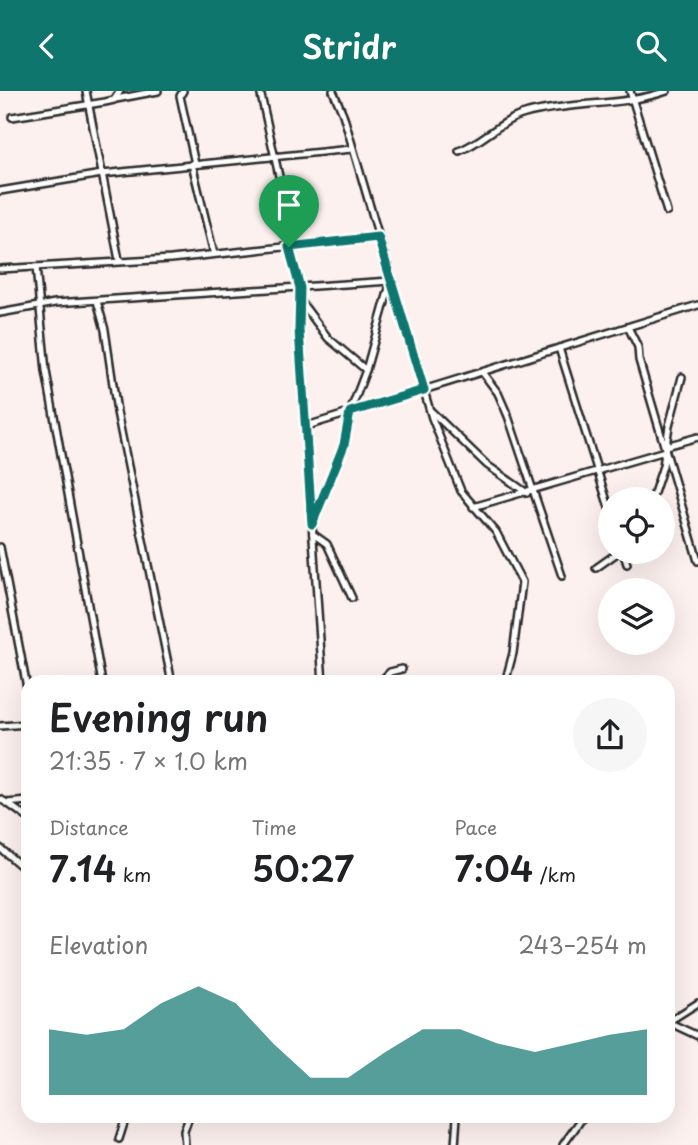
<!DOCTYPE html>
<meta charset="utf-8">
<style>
:root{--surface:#fff;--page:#f6f6f6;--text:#202124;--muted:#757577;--accent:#0f766e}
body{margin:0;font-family:"Playpen Sans",sans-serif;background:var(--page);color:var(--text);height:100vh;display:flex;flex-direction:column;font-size:26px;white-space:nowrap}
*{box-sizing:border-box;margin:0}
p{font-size:23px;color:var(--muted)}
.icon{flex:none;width:38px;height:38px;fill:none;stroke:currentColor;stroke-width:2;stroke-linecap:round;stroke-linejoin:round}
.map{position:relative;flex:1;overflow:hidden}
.drawer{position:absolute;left:21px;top:584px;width:654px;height:448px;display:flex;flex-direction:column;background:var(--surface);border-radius:21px;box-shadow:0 7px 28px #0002}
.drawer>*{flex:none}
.fabs{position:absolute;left:598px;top:396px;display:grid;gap:14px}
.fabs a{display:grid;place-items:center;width:77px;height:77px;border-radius:50%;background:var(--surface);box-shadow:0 7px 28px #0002;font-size:35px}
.pin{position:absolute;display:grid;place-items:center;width:60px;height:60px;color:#fff;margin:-72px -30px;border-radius:50% 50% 50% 0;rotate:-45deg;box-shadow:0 0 7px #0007}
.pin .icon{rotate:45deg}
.round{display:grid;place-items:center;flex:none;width:74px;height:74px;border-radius:37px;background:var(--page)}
.head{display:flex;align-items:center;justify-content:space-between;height:119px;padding:0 28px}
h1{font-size:38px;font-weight:600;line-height:52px}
.stats{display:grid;grid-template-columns:repeat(3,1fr);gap:10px;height:119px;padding:7px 28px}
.stats div{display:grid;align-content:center}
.stats b{font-size:35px;font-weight:600}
.stats small{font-size:19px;font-weight:400}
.stats p{font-size:19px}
.chart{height:196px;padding:14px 28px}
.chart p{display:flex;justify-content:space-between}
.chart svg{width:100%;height:126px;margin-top:7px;fill:var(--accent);opacity:.7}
header{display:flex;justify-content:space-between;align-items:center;height:91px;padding:0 28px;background:var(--accent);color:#fff;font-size:32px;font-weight:600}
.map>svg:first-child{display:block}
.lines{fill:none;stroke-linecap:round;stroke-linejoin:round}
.street-casing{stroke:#2b2b2b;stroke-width:10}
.street{stroke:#fff;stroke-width:5}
.route-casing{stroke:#fff;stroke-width:14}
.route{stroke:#0f766e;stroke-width:9}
</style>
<header><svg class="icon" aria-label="back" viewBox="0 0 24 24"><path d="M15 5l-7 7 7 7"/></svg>Stridr<svg class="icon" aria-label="search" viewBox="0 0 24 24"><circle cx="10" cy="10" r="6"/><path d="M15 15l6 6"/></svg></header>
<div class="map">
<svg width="698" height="1054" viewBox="0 0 698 1054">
<rect width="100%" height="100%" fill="#fdf1ef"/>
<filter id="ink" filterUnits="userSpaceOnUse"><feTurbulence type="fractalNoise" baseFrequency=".0143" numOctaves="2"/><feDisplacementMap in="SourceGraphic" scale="14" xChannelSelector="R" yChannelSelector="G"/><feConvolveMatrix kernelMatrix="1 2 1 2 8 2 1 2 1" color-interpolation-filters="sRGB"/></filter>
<g filter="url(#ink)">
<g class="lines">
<g class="street-casing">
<g id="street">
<polyline points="86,0 119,169"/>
<polyline points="183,0 180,5 195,73"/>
<polyline points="260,0 289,130 290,155"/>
<polyline points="333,0 343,23 432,327 461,400 496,441 522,491 513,562 505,592"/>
<polyline points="630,0 667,121"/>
<polyline points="116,8 158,0"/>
<polyline points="12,26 105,11 114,9 120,0"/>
<path d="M459 60C483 51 501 29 525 23 572 10 621 16 667 0"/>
<polyline points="192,73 214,163"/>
<polyline points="0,100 102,83 352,58"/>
<polyline points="289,156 300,197 299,239 312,430"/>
<polyline points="36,176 46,280 102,592"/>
<polyline points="0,178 171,168 378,146"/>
<polyline points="299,208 328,247 366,279"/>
<polyline points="97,210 105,239 117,321 172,592"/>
<polyline points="0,222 55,212 391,190 366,279 352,316 344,354 312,433 323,592"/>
<polyline points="628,236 638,256 639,269 698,470"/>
<polyline points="559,257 611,423"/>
<polyline points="482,281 498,302 508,325 562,485"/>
<polyline points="431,320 487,374 527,402"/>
<polyline points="307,335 698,214"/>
<polyline points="666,355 698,346"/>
<polyline points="652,408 663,375 669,335 682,286"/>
<polyline points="473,416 665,360"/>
<polyline points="313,443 327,453 352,507"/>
<polyline points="0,456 28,602"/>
<polyline points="623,460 627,473"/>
<polyline points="596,477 620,460"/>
<polyline points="379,592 390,581 402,578"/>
<polyline points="0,635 28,633"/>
<polyline points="0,708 7,712 28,710"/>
<polyline points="7,712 28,727"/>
<polyline points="0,757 28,781"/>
<polyline points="668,931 698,912"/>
<polyline points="668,931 698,945"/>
<polyline points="119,1048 126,1026"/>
<polyline points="185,1054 184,1040 189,1026"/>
<polyline points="455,1054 457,1026"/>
<polyline points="563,1054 583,1026"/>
</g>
</g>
<use href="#street" class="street"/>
</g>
</g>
<g class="lines" filter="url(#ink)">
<g class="route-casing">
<polygon id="route" points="378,146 424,299 350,321 344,354 312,433 299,239 300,197 289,156"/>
</g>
<use href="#route" class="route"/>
</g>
</svg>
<div class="fabs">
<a><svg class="icon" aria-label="locate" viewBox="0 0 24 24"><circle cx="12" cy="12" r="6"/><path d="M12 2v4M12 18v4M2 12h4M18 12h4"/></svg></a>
<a><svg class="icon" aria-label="layers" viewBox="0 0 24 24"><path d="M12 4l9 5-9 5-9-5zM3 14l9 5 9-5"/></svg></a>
</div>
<div class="pin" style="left:289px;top:156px;background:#1e9e55"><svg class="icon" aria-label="arrive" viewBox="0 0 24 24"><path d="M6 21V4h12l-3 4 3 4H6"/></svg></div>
<section class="drawer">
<div class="head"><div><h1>Evening run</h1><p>21:35 · 7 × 1.0 km</p></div><a class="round"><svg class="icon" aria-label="share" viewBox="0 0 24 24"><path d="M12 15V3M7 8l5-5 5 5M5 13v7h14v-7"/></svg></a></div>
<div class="stats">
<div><p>Distance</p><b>7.14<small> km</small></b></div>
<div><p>Time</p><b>50:27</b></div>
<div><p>Pace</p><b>7:04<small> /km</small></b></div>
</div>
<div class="chart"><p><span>Elevation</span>243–254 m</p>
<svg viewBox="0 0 160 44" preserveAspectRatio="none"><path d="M0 44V21L10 23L20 21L30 12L40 6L50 12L60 26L70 38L80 38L90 29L100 21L110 21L120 26L130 29L140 26L150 23L160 21V44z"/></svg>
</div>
</section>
</div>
